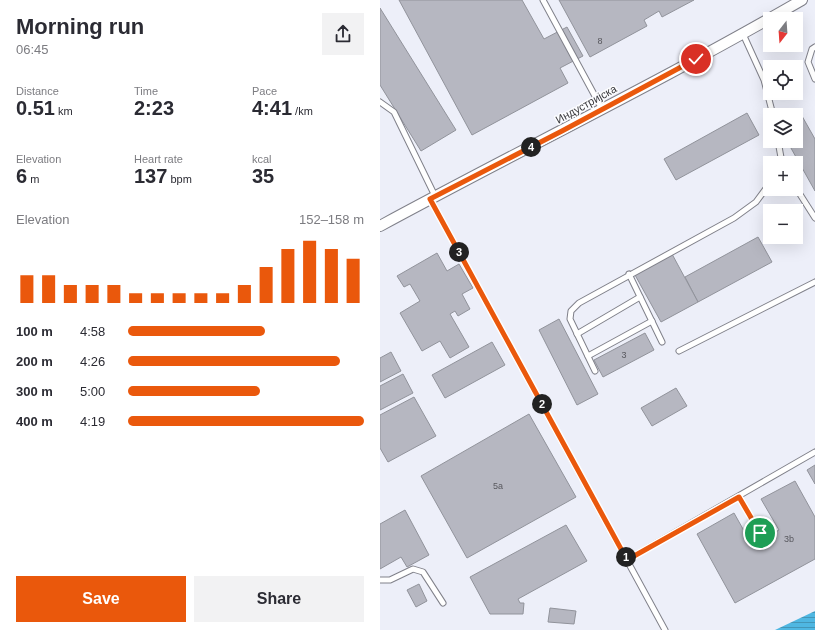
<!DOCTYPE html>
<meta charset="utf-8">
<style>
:root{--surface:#fff;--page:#f2f2f3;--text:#2b2b33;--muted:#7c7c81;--accent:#ea580c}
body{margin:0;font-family:Helvetica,sans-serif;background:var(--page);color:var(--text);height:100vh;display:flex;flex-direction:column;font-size:15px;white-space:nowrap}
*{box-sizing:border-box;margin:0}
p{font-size:13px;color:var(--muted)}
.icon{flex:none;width:22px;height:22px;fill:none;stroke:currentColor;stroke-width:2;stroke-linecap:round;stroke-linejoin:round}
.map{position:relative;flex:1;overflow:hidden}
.side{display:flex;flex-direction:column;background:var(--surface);width:380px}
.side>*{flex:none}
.needle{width:26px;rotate:197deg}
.controls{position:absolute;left:383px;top:12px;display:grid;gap:8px}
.controls a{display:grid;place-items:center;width:40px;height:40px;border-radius:0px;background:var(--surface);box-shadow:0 4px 16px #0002;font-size:20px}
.pin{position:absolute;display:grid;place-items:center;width:34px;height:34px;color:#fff;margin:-17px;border:2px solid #fff;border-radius:50%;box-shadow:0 1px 4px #0007}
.km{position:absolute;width:20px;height:20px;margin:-10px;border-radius:50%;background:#222;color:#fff;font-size:11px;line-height:20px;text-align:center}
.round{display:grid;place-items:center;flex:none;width:42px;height:42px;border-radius:0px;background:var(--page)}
.overview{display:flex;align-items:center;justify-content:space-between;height:68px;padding:0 16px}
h1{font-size:22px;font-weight:800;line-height:30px}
.figures{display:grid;grid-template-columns:repeat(3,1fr);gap:6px;height:68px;padding:4px 16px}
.figures div{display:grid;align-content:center}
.figures b{font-size:20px;font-weight:800}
.figures small{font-size:11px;font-weight:400}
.figures p{font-size:11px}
.chart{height:112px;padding:8px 16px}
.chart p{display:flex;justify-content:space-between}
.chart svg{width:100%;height:72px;margin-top:4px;stroke:var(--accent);stroke-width:6}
.button{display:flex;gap:8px;margin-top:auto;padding:8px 16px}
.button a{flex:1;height:46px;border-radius:0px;background:var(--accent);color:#fff;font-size:16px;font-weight:800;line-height:46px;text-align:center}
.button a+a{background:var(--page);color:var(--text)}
ul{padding:0 16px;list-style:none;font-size:13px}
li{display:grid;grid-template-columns:64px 48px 1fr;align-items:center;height:30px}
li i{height:10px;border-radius:5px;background:var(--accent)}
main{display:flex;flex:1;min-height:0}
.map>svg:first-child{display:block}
.water{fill:url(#water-rules)}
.building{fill:#b6b7c1;stroke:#91939b}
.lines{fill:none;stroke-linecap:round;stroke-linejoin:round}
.lane-casing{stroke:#80818a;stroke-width:7}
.street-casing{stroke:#80818a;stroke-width:12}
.lane{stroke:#fff;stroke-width:5}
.street{stroke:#fff;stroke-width:10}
.route-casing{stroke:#fff;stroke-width:8}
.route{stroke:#ea580c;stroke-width:5}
.labels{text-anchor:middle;stroke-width:3;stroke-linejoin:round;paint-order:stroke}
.number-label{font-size:9px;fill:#58585e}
.street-label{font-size:11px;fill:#39393d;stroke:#fcfdff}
</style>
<main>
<section class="side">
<div class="overview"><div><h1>Morning run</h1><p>06:45</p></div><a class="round"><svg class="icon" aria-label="share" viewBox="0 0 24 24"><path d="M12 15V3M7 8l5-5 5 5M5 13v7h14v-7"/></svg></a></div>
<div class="figures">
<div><p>Distance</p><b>0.51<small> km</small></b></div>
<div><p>Time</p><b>2:23</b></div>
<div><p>Pace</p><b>4:41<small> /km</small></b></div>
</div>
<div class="figures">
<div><p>Elevation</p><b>6<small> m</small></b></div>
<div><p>Heart rate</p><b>137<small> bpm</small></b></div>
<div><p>kcal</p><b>35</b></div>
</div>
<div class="chart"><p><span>Elevation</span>152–158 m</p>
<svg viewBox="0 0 160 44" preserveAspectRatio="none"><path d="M5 44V27M15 44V27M25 44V33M35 44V33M45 44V33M55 44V38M65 44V38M75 44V38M85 44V38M95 44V38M105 44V33M115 44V22M125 44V11M135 44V6M145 44V11M155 44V17"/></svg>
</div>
<ul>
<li><b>100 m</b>4:58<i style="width:58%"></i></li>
<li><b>200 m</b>4:26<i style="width:90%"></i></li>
<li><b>300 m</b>5:00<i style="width:56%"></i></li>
<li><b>400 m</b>4:19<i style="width:100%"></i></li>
</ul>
<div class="button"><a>Save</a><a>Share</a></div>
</section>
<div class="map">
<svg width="435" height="630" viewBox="0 0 435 630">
<defs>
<pattern id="water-rules" width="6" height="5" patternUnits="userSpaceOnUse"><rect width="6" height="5" fill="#4fb7e2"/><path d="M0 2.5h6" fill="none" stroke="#4396b8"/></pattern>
</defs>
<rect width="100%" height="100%" fill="#edeff9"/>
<polygon class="water" points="435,611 435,630 395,630"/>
<g class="building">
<polygon points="19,0 142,0 164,39 187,27 203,56 180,68 188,83 92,135"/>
<polygon points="179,0 314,0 282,17 279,11 264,20 267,26 210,57"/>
<polygon points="0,8 76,130 41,151 0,85"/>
<polygon points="418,109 435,139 435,191 407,141 416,141 416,115 407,115"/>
<polygon points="367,113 379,135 296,180 284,159"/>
<polygon points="378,237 392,262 318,302 305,277"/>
<polygon points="57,253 67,271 79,264 93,288 82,294 90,309 78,316 75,311 70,314 89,347 70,358 60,341 42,351 20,313 40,301 30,284 24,287 17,276"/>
<polygon points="292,254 318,302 281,322 255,275"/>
<polygon points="179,319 218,394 197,405 159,330"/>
<polygon points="265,333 274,350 223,377 214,360"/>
<polygon points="112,342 125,365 65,398 52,375"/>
<polygon points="11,352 21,371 0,382 0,358"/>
<polygon points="23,374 33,393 0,410 0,386"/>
<polygon points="296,388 307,406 272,426 261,408"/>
<polygon points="34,397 56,436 8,462 0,448 0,415"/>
<polygon points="149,414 196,497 87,558 41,476"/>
<polygon points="435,465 435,484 427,470"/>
<polygon points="415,481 435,517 435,559 355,603 317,534 354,513 372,545 399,530 381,499"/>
<polygon points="25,510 49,555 27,567 21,557 0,569 0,524"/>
<polygon points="186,525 207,561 138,599 140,603 144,603 143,614 110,614 90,577"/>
<polygon points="39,584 47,601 36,607 27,590"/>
<polygon points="170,608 196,611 194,624 168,622"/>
</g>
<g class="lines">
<g class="lane-casing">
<g id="lane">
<polyline points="163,0 222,109"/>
<polyline points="363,34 384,80 393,115"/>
<polyline points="435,47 432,49 428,62 435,79"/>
<polyline points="0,102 14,112 55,196"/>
<polyline points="398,141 402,163"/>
<polyline points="416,188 435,218"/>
<polyline points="50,199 285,630"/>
<polyline points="249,274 282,342"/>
<polyline points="197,334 260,297"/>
<polyline points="299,351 435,282"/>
<polyline points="208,356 272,321"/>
<polyline points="215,371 190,319 191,311 199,303 354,218 376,202 390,183"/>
<polyline points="359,497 380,533"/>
<polyline points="247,560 435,452"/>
<polyline points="0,580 10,580 33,569 43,572 63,603"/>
</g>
</g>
<g class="street-casing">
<path id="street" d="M0 226C140 150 284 80 422 0"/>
</g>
<use href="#lane" class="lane"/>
<use href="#street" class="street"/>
</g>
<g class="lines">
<g class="route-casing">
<polyline id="route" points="316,59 182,131 50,199 247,560 359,497 380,533"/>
</g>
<use href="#route" class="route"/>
</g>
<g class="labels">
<g class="number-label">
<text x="220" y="44">8</text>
<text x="244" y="358">3</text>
<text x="118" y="489">5a</text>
<text x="409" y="542">3b</text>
</g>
<g class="street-label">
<text transform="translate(206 104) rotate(-29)" y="4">Индустријска</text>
</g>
</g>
</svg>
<div class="controls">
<a><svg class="needle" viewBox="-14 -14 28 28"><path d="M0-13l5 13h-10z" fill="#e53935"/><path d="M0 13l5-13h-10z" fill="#7c7c81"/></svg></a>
<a><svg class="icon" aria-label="locate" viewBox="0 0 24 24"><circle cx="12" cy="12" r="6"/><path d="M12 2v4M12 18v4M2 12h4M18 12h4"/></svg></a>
<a><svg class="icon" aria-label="layers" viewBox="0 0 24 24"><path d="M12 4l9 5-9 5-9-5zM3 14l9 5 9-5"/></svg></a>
<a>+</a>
<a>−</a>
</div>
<div class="pin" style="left:380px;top:533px;background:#1e9e55"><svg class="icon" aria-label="arrive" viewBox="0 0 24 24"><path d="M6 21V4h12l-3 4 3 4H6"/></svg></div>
<div class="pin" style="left:316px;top:59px;background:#d93025"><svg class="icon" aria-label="check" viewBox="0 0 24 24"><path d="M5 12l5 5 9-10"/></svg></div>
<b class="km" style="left:246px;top:557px">1</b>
<b class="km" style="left:162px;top:404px">2</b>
<b class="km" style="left:79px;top:252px">3</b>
<b class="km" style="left:151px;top:147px">4</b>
</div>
</main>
